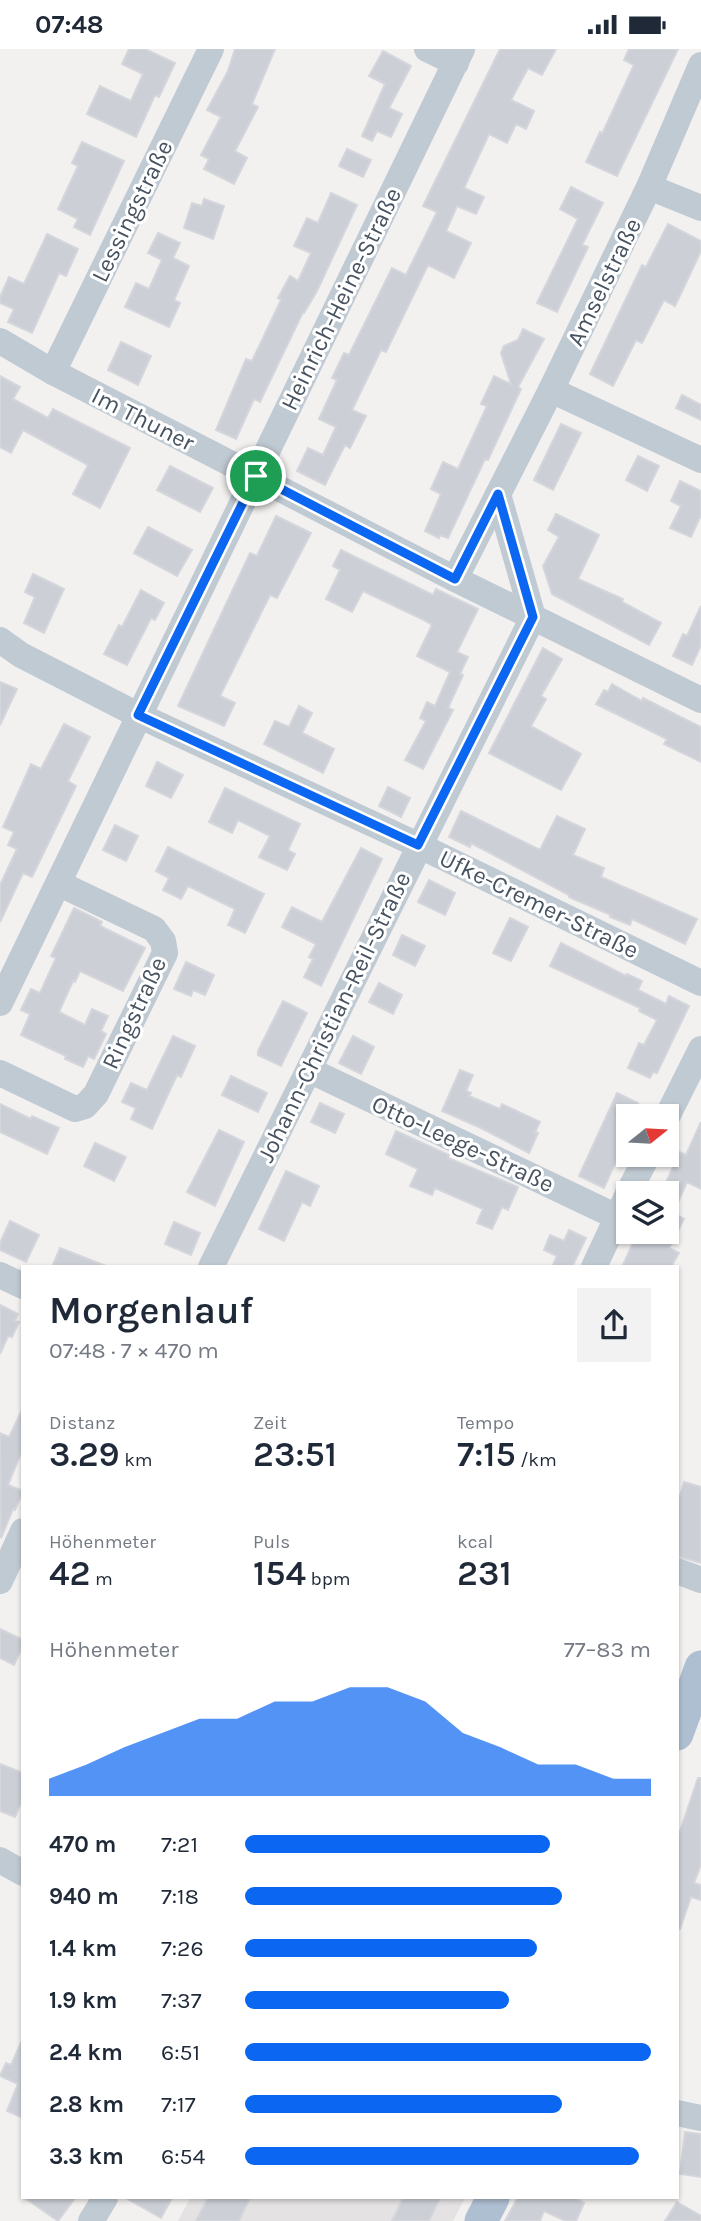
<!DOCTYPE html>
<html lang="de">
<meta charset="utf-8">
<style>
:root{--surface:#fff;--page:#f2f2f3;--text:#1f2937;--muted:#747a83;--accent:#0b66f2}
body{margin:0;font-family:Karla,sans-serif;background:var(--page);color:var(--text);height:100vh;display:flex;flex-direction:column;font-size:26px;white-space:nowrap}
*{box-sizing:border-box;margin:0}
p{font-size:23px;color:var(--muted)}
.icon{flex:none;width:38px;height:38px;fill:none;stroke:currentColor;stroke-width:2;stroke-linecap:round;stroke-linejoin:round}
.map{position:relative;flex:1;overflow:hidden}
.sheet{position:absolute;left:21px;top:1216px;width:658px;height:934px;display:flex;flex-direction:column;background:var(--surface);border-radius:0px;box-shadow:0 2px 5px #0004}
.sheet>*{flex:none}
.needle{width:46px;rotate:72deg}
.tools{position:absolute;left:616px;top:1055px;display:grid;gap:14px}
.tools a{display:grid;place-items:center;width:63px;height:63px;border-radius:0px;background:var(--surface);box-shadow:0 2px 5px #0004;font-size:35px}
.pin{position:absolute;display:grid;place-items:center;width:60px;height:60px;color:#fff;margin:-30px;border:4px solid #fff;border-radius:50%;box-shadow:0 2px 7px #0007}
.round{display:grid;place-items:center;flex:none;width:74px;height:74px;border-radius:0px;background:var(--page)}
.head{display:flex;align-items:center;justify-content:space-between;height:119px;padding:0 28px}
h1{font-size:38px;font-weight:600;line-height:52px}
.metrics{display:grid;grid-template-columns:repeat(3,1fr);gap:10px;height:119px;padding:7px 28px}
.metrics div{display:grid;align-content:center}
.metrics b{font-size:35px;font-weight:600}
.metrics small{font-size:19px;font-weight:400}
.metrics p{font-size:19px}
.chart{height:196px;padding:14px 28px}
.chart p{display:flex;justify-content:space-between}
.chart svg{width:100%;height:126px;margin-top:7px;fill:var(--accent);opacity:.7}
ul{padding:0 28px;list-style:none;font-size:23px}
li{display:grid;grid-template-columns:112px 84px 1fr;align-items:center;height:52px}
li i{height:18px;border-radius:9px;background:var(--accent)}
.status{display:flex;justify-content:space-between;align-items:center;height:49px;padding:0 35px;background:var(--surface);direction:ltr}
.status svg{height:19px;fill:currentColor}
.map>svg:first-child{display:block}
.education{fill:#e4e2e2}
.building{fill:#cccfd6;stroke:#d4d6dc;stroke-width:2}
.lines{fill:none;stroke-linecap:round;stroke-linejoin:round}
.minor{stroke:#c0cad3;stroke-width:26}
.major{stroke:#aebfd1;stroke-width:33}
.route-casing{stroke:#fff;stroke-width:14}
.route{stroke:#0b66f2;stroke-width:9}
.labels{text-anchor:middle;stroke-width:6;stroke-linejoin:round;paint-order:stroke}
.street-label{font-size:24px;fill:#475360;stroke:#fff}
</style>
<div class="status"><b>07:48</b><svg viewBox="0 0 49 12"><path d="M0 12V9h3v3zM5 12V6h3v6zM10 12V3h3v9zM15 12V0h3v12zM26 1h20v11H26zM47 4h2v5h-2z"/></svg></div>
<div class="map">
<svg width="701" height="2172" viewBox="0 0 701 2172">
<rect width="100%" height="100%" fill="#f3f1f0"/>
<polygon class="education" points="190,2149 465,2149 453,2172 178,2172"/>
<g class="building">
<polygon points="129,0 145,0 175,14 159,48 155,46 136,88 87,65 100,37 131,52 143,25 122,15"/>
<polygon points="235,0 275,0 252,55 258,58 235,102 247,109 234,135 204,120 209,110 201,106 221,68 207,61 228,22"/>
<polygon points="500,0 556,0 542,26 528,19 511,51 534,62 526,80 516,75 507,94 489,85 464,139 484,148 476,165 457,157 446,182 471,194 454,229 428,216 386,303 381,301 352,361 366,367 350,399 345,396 325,436 297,422 308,399 323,406 336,378 319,370 337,331 332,329 344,304 349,306 392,219 406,226 437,163 423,157"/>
<polygon points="629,0 678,0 617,127 586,113 600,83 602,85 634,16 624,11"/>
<polygon points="383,2 411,17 389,59 402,65 391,88 377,82 372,92 362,87 385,35 369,27"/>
<polygon points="82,93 124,112 90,186 74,178 78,170 58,160 78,117 72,114"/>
<polygon points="347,100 371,111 363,128 339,117"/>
<polygon points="571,138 603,154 582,196 588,198 557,263 537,254 578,170 560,160"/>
<polygon points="331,144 357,156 317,242 304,264 303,263 260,353 254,350 236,390 216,381 246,310 252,312 281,251 278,249 290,227 298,232 311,204 294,197 307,169 318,174"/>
<polygon points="204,150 224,157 213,190 184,179 192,154 202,157"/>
<polygon points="668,175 701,192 701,202 675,257 664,251 642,294 636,291 613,337 590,325 642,216 646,218"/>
<polygon points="158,184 180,194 173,209 189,217 174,251 180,254 169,278 125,258 136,234 149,240 162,211 148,204"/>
<polygon points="47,185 78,200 66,227 59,224 32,284 8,273 14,260 0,254 0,248 9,228 24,235"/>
<polygon points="523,280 544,290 518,338 521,340 488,411 485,410 448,489 440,486 439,489 425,482 441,445 431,440 443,413 458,420 487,357 481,355 494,327 511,335 501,304 504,297 518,291"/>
<polygon points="121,293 151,307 138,336 108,321"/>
<polygon points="0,327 20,338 13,350 48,369 53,360 130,399 100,459 73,445 88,416 23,381 11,404 0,398"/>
<polygon points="682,346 701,356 701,371 676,359"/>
<polygon points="561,375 581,384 553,441 534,431"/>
<polygon points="638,407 659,417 647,442 626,431"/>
<polygon points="170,417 213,439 200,463 157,441"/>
<polygon points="680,432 701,442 701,466 691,488 670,479 681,457 671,452"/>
<polygon points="556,465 599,486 578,530 623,550 622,553 661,574 649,596 552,545 543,517 559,488 548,481"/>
<polygon points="276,467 311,484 277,549 270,546 220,647 235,654 224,677 178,657 250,504 257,507"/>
<polygon points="148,478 192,501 177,527 134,504"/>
<polygon points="341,501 433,546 436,540 478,560 457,603 468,608 460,625 463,626 448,659 453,661 423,720 405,711 426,672 420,669 427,653 435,657 450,623 417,607 432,576 422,570 363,542 352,563 326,550 340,521 333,517"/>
<polygon points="33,525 64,540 44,584 24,574 35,548 25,543"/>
<polygon points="141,541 164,554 155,571 151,569 127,616 104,605 119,576 122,578"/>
<polygon points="701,557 701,596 692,616 673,607 683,585 687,587"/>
<polygon points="543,599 562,610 541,647 546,650 531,677 581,705 561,741 489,704"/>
<polygon points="0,633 17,640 0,676"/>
<polygon points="612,635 642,652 643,649 701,678 701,713 664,695 667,690 596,655 604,641 608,643"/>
<polygon points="299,657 312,664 302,684 334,700 323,724 264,695 275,672 289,678"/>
<polygon points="64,675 90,688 68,732 76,737 32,828 23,824 0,873 0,836 17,800 8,796 14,783 3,778 31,715 41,720"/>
<polygon points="157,713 183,726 171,749 146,737"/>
<polygon points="388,738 410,749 401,768 379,757"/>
<polygon points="225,739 300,775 288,801 295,805 287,821 259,808 270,787 238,771 232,784 209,773"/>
<polygon points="461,762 540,801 557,767 585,780 573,806 604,819 601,828 697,870 685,895 632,870 630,876 610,868 611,866 569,848 569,846 471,794 470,798 449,788"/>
<polygon points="115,776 138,787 126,812 103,801"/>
<polygon points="168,798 264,845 245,884 228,876 235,860 188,837 181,850 163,841 169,829 156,822"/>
<polygon points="361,799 382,810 321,937 304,928 313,910 309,908 316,895 282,878 292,858 322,873"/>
<polygon points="429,831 455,844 445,866 418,853"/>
<polygon points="74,859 102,873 100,877 145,899 123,942 80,922 75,933 73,932 59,963 85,976 92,960 108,967 101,982 106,985 94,1010 88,1007 83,1018 65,1010 66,1007 21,986 30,965 21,961 31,940 40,944 56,909 51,907"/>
<polygon points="510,869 528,878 511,912 493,904"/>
<polygon points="402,886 425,897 415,917 393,906"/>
<polygon points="561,894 626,927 627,925 642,932 638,941 666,955 669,947 689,957 657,1024 653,1023 650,1029 628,1019 639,994 644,996 657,971 639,962 640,959 550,917"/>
<polygon points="186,913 214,926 205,946 193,941 191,947 174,940"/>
<polygon points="379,934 402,946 393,965 369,953"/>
<polygon points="283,952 307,964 281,1017 258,1006 258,1002"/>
<polygon points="173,987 195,997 181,1028 177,1026 152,1080 131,1070 136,1059 122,1053 131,1034 147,1041"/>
<polygon points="353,987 374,998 361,1025 339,1014"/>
<polygon points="460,1021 473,1026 466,1042 471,1044 469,1047 500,1060 502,1055 540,1073 535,1083 538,1084 529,1104 481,1079 442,1062"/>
<polygon points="231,1027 267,1044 258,1063 222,1046"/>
<polygon points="617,1044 638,1054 632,1068 628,1068 628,1076 617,1100 621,1101 604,1139 579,1127"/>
<polygon points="320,1054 344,1065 335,1084 311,1073"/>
<polygon points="0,1055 31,1070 32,1067 59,1079 47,1105 0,1083"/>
<polygon points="701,1073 701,1140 687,1133 673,1164 684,1170 669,1199 679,1204 671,1218 622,1218 638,1183 667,1183 667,1144 661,1144 680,1103 686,1106"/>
<polygon points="219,1081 244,1093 215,1157 187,1143"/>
<polygon points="396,1082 449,1106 448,1109 518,1138 508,1161 502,1158 492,1180 477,1174 483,1160 435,1139 432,1146 410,1137 418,1120 386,1105"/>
<polygon points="95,1094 126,1108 114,1132 84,1117"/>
<polygon points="286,1122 319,1137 310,1157 302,1153 284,1192 259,1180"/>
<polygon points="10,1172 39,1186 26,1213 0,1201 0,1194"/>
<polygon points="174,1173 200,1184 191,1206 165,1195"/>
<polygon points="569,1181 586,1189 572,1218 552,1218 557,1207 544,1201 550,1186 564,1192"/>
<polygon points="60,1199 106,1217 106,1218 52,1218"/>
<polygon points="0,1256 18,1265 15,1272 19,1273 12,1288 8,1287 0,1305"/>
<polygon points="23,1359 23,1399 8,1436 23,1442 15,1461 13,1460 1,1489 0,1384 9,1388"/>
<polygon points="684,1433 701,1438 701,1514 677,1507 677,1457"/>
<polygon points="0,1580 23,1591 23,1596 14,1616 0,1609"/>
<polygon points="0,1715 23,1724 23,1748 15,1768 0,1762"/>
<polygon points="698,1729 701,1729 701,1815 694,1834 701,1836 701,1851 691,1848 680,1880 677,1880 677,1791"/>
<polygon points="23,1989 23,2069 7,2062 18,2035 0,2027 6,2014 11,2016"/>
<polygon points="685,2083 701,2085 701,2128 680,2125"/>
<polygon points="25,2149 75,2149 58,2172"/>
<polygon points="126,2149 172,2149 161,2169"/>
<polygon points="208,2149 250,2149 239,2172 196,2172"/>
<polygon points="403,2149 440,2149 429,2172 392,2172"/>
<polygon points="515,2149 575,2149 584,2154 576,2172 566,2172 544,2162 540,2172 505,2172 517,2150"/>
<polygon points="677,2153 701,2167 701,2172 665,2172"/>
</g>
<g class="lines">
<g class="minor">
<polyline points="427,0 456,14"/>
<polyline points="649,138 701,159"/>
<polyline points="0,292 53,323 455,530 701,651"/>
<polyline points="53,323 211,0"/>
<polyline points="551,341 701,411"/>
<polyline points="455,530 551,341 649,138 701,16"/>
<polyline points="0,591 21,606 138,666 418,796 701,934"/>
<polyline points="0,954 462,0"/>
<polyline points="309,1021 617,1168"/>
<polyline points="0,1024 75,1060 85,1057 96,1045 165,904 163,892 154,880 60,835"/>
<polyline points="667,1068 701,1000"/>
<polyline points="628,1144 648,1106"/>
<polyline points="211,1218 533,568 498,445"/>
<polyline points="594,1218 628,1145"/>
<polyline points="0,1226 23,1237"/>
<polyline points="677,1522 701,1531"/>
<polyline points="0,1532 23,1482"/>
<polyline points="0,1811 23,1824"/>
<polyline points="677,2064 701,2069"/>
<polyline points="91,2172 105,2149"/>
</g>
<g class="major">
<polyline points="677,1685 701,1618"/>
<polyline points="481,2172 493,2149"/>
</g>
</g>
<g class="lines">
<g class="route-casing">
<polygon id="route" points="256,427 455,530 498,445 533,568 418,796 138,666"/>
</g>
<use href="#route" class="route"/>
</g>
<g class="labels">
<g class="street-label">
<text transform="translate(132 162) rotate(-64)" y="8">Lessingstraße</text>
<text transform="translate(604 233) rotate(-64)" y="8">Amselstraße</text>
<text transform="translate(341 250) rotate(-64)" y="8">Heinrich-Heine-Straße</text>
<text transform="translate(143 370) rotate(27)" y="8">Im Thuner</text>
<text transform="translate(539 855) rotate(26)" y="8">Ufke-Cremer-Straße</text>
<text transform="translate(134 964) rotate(-65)" y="8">Ringstraße</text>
<text transform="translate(334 968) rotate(-64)" y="8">Johann-Christian-Reil-Straße</text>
<text transform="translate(463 1095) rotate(25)" y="8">Otto-Leege-Straße</text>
</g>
</g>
</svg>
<div class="tools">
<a><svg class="needle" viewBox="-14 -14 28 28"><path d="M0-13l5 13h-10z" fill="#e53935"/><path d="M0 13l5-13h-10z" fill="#747a83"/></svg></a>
<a><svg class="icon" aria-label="layers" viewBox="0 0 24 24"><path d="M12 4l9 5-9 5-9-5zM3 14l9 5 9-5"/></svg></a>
</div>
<div class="pin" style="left:256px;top:427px;background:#1e9e55"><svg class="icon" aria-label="arrive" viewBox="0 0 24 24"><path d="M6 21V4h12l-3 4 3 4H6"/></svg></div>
<section class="sheet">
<div class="head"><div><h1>Morgenlauf</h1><p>07:48 · 7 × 470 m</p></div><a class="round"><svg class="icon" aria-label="share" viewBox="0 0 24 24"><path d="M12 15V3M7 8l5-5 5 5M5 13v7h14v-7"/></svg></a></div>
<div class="metrics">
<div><p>Distanz</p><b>3.29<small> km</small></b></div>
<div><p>Zeit</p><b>23:51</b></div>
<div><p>Tempo</p><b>7:15<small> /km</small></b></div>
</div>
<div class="metrics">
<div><p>Höhenmeter</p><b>42<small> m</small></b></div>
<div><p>Puls</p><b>154<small> bpm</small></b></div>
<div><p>kcal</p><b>231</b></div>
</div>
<div class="chart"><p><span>Höhenmeter</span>77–83 m</p>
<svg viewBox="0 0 160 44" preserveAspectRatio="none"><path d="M0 44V38L10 33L20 27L30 22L40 17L50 17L60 11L70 11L80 6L90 6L100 11L110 22L120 27L130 33L140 33L150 38L160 38V44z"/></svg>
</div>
<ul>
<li><b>470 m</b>7:21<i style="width:75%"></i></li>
<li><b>940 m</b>7:18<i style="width:78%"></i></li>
<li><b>1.4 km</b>7:26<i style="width:72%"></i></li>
<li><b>1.9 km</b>7:37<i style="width:65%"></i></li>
<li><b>2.4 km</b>6:51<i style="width:100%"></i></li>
<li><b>2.8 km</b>7:17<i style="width:78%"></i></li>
<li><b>3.3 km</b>6:54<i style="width:97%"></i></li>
</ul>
</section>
</div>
